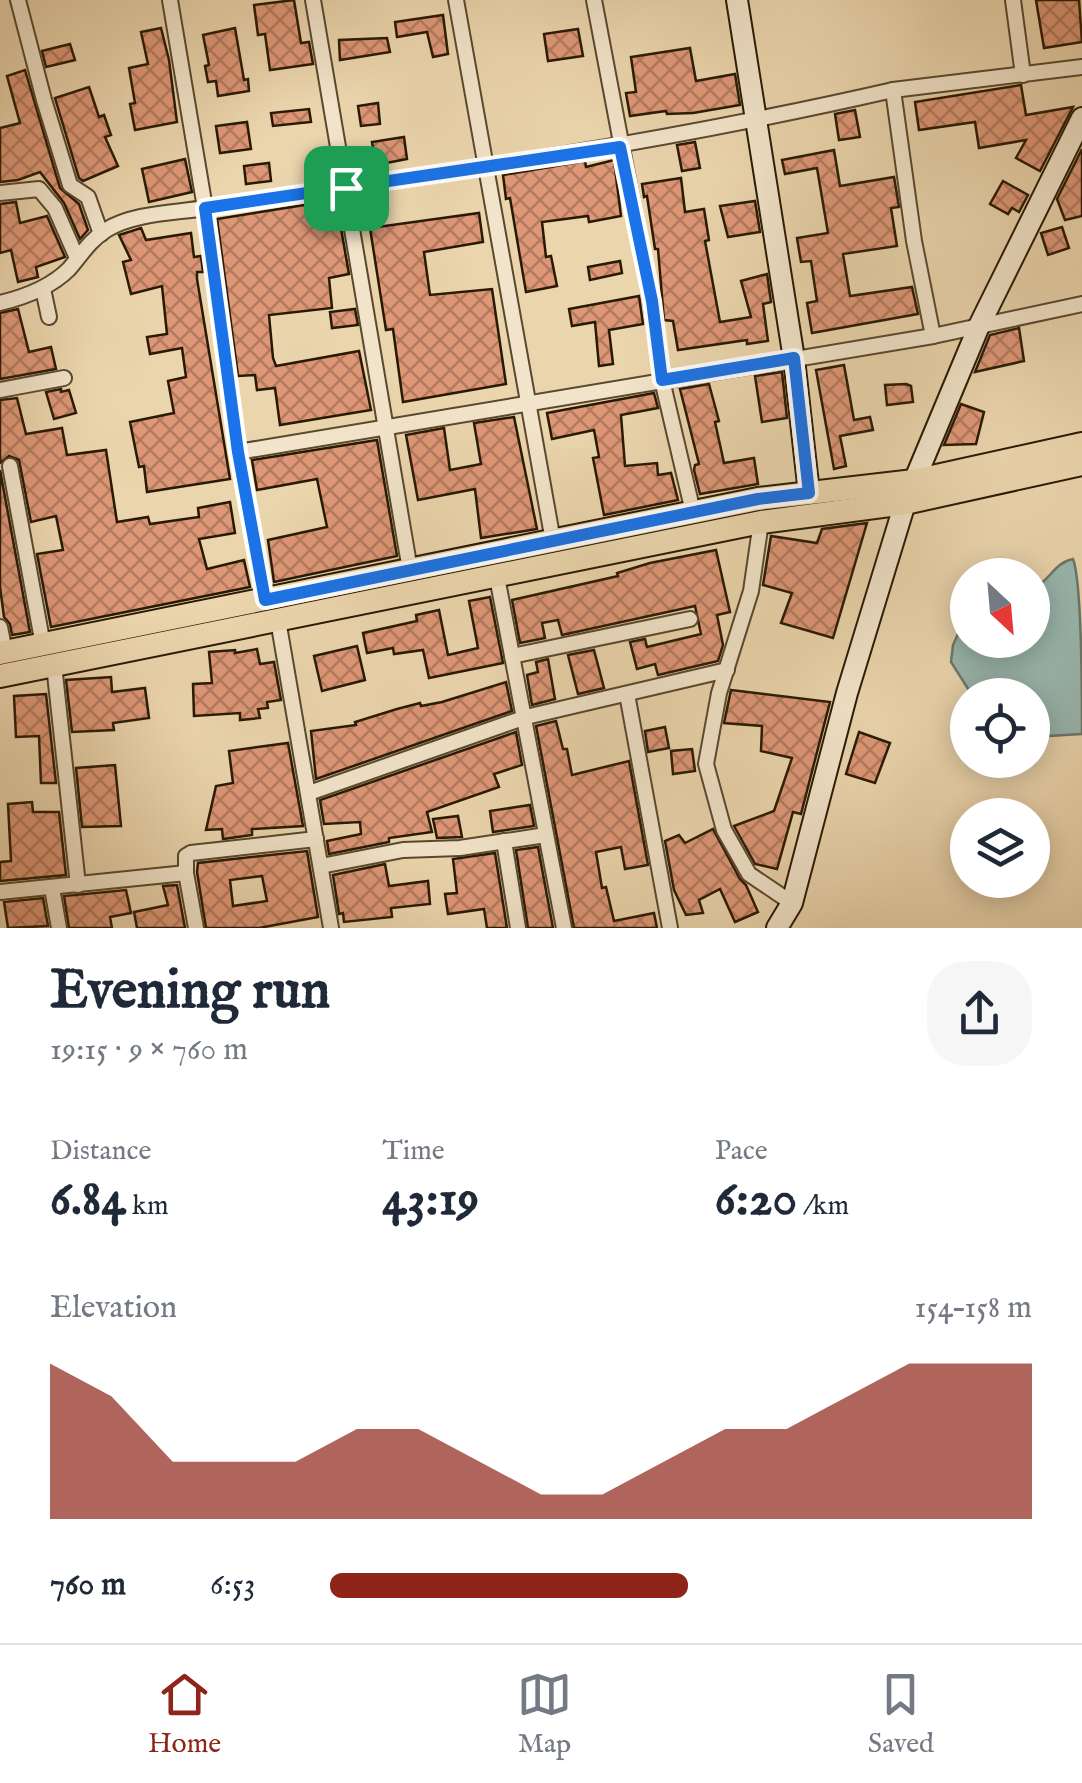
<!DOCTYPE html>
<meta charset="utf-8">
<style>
:root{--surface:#fff;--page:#f6f6f7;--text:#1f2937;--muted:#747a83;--line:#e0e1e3;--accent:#8f2418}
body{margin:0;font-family:"IM FELL English",serif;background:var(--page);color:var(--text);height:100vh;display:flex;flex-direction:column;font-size:38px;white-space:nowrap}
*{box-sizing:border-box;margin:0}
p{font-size:32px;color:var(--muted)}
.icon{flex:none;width:55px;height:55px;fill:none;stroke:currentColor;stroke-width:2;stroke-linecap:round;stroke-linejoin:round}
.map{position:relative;height:928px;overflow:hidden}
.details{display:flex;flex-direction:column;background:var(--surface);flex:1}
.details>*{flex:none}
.needle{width:65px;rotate:154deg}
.tools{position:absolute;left:950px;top:558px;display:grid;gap:20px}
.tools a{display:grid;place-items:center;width:100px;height:100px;border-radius:50%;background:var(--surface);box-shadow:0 5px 25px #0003;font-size:50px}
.pin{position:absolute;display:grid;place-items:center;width:85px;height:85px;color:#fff;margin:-42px;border-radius:20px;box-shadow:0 5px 15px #0006}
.round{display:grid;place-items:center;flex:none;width:105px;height:105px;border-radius:40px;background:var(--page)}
.summary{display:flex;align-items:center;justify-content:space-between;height:170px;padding:0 50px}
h1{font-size:55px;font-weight:700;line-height:75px}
.stats{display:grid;grid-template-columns:repeat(3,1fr);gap:15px;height:170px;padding:10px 50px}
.stats div{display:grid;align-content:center}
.stats b{font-size:50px;font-weight:700}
.stats small{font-size:28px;font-weight:400}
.stats p{font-size:28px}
.chart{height:280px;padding:20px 50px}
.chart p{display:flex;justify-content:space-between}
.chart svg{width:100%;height:180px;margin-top:10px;fill:var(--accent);opacity:.7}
ul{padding:0 50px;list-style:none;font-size:32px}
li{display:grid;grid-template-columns:160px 120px 1fr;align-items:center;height:75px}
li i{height:25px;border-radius:12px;background:var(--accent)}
.tab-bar{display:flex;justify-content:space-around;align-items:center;height:140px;border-top:2px solid var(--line);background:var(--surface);font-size:28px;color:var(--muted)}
.tab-bar a{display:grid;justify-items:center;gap:5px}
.tab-bar .active{color:var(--accent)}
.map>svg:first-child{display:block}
.water{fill:#99b8b0;stroke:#6c786b;stroke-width:2.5}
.building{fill:url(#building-cross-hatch);stroke:#281903;stroke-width:2.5;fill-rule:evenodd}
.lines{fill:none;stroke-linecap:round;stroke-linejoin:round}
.street-casing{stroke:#59482e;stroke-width:18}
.secondary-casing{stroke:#281903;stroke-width:24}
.primary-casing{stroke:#281903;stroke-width:26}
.street{stroke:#f2e4ca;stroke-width:14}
.secondary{stroke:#f2e4ca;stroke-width:20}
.primary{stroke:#ebd5ad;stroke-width:22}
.route-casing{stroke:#fff;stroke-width:20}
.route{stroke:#1a73e8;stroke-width:12}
</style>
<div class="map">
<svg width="1082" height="928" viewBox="0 0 1082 928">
<defs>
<pattern id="building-cross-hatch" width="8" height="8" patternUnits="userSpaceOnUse" patternTransform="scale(2.5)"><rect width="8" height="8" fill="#de9777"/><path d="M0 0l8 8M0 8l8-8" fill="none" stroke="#b47a5f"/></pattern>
</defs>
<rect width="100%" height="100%" fill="#ebd5ad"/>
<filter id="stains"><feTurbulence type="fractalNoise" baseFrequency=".002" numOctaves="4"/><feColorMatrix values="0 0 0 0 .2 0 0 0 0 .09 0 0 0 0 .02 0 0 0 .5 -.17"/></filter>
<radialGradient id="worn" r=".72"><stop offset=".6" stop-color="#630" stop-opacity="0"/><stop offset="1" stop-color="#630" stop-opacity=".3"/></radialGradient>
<path class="water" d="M1073 559C1082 582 1082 699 1082 734L1033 737 1032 695H972L951 662 953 645 962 625 965 597 967 595 968 640H1032L1033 588C1050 582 1053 563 1073 559Z"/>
<g class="building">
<polygon points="294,0 301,43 309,42 313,64 270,70 265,34 258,35 254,5"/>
<polygon points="1036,0 1079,0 1082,42 1044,48"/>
<polygon points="443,15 448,54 433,57 427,32 397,37 395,22"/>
<polygon points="161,28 169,60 177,122 135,130 130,104 135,103 129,68 148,64 141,32"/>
<polygon points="235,28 244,80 248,79 249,91 218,96 216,81 208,82 205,66 209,65 203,35"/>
<polygon points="578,29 583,56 548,61 544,34"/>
<polygon points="387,38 390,52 340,60 339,40"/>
<polygon points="70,44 75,60 46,67 42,51"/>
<polygon points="690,48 696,81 735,74 740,105 693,113 667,114 666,111 630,116 626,93 636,92 631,57"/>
<polygon points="25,70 60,188 79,204 88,230 80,239 64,203 40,172 18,180 0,182 0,128 20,123 7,76"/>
<polygon points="1021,85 1026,115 1073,107 1040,171 1016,158 1026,140 979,148 975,122 919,130 915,102"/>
<polygon points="89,87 99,117 104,115 111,135 105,137 118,166 83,181 79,178 55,98"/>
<polygon points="378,103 380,124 361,126 358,106"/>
<polygon points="309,109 311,122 273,126 271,113"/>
<polygon points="855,110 860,137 839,140 835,114"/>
<polygon points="247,122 251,149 220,153 216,126"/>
<polygon points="404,137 407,159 376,165 372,142"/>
<polygon points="695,142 700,168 682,171 677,145"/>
<polygon points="1082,149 1082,216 1065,220 1057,199"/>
<polygon points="834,150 840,186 894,177 899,207 891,208 897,246 843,254 850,296 912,287 918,314 812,333 807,303 817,301 811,261 801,262 797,238 828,233 817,168 785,174 782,160"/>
<polygon points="185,159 192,192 149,202 142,169"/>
<polygon points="614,160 621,216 589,222 588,216 542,222 546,257 551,256 557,286 526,292 510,198 506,199 503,175 585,161 586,167"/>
<polygon points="269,163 271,181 246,184 244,166"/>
<polygon points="681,178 685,212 704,209 709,240 705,241 720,322 751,317 741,281 767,274 771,302 763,304 768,341 747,344 747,340 678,350 673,321 664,320 658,249 655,249 647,196 644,197 642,184"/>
<polygon points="1003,181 1028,195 1019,212 1012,208 1008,214 990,204"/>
<polygon points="336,200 349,274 329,278 332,308 269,315 273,358 276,366 359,351 371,410 280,425 275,388 257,390 255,375 238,376 217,219"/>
<polygon points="755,201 760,232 728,237 720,206"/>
<polygon points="16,202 20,223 47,216 65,257 36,267 38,277 18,282 11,250 0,253 0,204"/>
<polygon points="479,213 483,242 424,252 430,295 492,289 506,384 403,402 393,329 386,330 370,228"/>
<polygon points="1062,227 1069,248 1048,255 1041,233"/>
<polygon points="141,228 146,240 191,233 194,257 201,256 203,272 197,272 197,279 230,479 147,492 144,466 139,467 130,422 174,413 168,381 186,377 182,348 150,354 147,337 167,334 162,286 131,294 123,262 131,260 119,235"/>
<polygon points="620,261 622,273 590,280 588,267"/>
<polygon points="639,296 643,324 609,330 613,364 599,366 595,322 572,326 569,309"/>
<polygon points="18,309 29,352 51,347 56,369 0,379 0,313"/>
<polygon points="355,309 358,325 332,328 330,312"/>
<polygon points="1019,328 1024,361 975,372 990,335"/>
<polygon points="844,365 854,420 870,417 873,430 840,436 846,466 834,469 816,370"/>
<polygon points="782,372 787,418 762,422 755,376"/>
<polygon points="709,384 719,421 715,422 724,463 754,458 758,484 700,494 694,470 695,465 699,464 680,389"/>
<polygon points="906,384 911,386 913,402 887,405 885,385"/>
<polygon points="61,389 61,392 69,390 76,413 54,419 46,392"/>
<polygon points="654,393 658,408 621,415 625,466 657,463 658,475 671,473 678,500 604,515 593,458 599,457 594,430 552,439 547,413"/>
<polygon points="17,398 26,434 62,428 67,455 106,450 117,522 148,517 150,524 199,517 198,508 230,502 235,533 199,539 207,569 244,560 250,587 51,627 37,554 63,550 56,516 31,522 19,460 9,456 0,463 0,400"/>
<polygon points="961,404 984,412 976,444 944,445"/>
<polygon points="514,417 537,529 481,538 475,489 418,500 406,435 444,428 450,470 481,464 474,423"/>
<polygon points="377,440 397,556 274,582 268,540 327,527 317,479 257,490 252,460"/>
<polygon points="0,470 30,632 12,635 10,624 4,617 0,587"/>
<polygon points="867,523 833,638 781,623 792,593 763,585 771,536 817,543 822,529"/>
<polygon points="716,550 730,612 717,615 723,645 718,661 658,675 655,664 637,669 630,642 645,639 647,647 701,634 695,606 562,635 558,620 542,623 545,638 520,643 512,600 618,576 617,573 650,563"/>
<polygon points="490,597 503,663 429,678 423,650 394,654 393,648 367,653 363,633 417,621 416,615 439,610 448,655 478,648 469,601"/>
<polygon points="357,646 365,680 322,691 314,656"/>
<polygon points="257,649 260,664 274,662 281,700 267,702 268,708 258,709 260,718 240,720 240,713 194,716 193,684 212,683 209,652 235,650 235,653"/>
<polygon points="594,650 604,688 578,694 568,655"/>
<polygon points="548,659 555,699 532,705 527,675 538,672 536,662"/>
<polygon points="111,677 112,692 145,688 149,718 113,723 114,730 72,732 66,680"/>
<polygon points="506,682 512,711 316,779 311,731 356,725 355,722 397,709 420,703 421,706 442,702"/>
<polygon points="731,690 830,702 801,814 793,812 777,869 755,864 734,826 774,811 792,758 761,751 762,726 724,723"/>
<polygon points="46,694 56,783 41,783 39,736 16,737 14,696"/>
<polygon points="556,721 563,749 567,749 572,775 629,761 648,865 625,869 621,847 596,852 602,888 606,887 614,921 654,913 657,928 574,928 536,726"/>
<polygon points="665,727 669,748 648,752 645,731"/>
<polygon points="516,732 522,765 494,774 499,787 427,812 432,832 389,838 389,842 329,854 327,841 361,834 360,822 324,824 320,800"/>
<polygon points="859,732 890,743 875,783 846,774"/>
<polygon points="288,743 303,826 252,829 252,835 223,839 222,829 206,830 216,786 233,783 229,751"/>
<polygon points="692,749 695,771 673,774 671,751"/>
<polygon points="115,765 121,826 82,827 76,768"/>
<polygon points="32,802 33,812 59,812 66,875 0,881 0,862 11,861 8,804"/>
<polygon points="530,805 534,826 493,832 490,811"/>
<polygon points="458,816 462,837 437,838 433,819"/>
<polygon points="713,829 740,879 746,885 758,912 735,922 720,889 699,900 703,913 686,915 674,890 665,841 679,835 685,843"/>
<polygon points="538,847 553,928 528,928 516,850"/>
<path d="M307 851 318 917 259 928H206L197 872 198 863ZM262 876 267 901 233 906 230 880Z"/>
<polygon points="495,853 507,928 487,928 484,909 448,914 445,894 457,893 453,859"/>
<polygon points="385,864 389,886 428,881 430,904 391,908 392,917 344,922 343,913 339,914 333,875"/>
<polygon points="177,885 185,928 137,928 134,912 168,905 163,886"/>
<polygon points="126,890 131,913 110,917 112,928 69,928 64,896"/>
<polygon points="43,898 48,926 8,928 4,902"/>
</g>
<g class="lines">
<g class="street-casing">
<g id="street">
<polyline points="18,0 44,100 70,185 88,197 101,234"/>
<path d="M170 0 205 208C436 176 666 142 893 90L914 241 933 336"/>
<polyline points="313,0 410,570"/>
<polyline points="456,0 553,541"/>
<polyline points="594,0 651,301 662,380 693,512"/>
<polyline points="1013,0 1023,75"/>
<polyline points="893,90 1082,67"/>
<polyline points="0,193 39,189 55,208 77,258"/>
<polyline points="43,289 49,317"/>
<path d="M0 303C25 297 50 288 69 269 82 254 89 241 106 230 133 213 174 213 205 208L238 452 265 600"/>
<polyline points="0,390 64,378"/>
<polyline points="238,452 933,336 1082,304"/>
<polyline points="10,466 43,645"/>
<polyline points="761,522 751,591 719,693 706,764 724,830 749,874 792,903"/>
<polyline points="497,577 564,928"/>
<polyline points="278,620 331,928"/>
<polyline points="0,627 5,652"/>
<polyline points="512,656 690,619"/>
<polyline points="54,665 78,885"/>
<polyline points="627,694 670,928"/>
<polyline points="309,793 526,717 727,670"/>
<polyline points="504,841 518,928"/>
<polyline points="321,866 403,850 460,848 546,835"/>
<polyline points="186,873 186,856 191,853 316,839"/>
<polyline points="52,888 59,928"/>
<polyline points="0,892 186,873 196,928"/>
</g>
</g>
<g class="secondary-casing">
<g id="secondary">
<polyline points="737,0 794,359 809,493"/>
<polyline points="777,928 792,903 847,693 905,503 979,326 1082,118"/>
</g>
</g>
<g class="primary-casing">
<g id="primary">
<polyline points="0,653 758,499 914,481 1082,444"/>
<polyline points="0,676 761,522 905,503 1082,464"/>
</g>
</g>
<use href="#street" class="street"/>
<use href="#secondary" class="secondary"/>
<use href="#primary" class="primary"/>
</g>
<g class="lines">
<g class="route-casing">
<polygon id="route" points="620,147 652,301 662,380 794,358 809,493 758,499 265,600 238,452 205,208"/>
</g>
<use href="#route" class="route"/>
</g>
<rect width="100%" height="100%" filter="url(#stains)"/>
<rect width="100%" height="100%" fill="url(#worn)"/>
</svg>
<div class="tools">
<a><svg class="needle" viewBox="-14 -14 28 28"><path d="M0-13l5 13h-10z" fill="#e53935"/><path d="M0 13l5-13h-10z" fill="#747a83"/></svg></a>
<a><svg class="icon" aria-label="locate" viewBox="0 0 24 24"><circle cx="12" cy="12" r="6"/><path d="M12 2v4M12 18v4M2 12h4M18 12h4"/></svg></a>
<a><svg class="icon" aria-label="layers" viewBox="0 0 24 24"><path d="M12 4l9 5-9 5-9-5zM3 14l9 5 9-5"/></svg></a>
</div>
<div class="pin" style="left:346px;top:188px;background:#1e9e55"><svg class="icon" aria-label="arrive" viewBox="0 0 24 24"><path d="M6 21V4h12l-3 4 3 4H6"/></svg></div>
</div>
<section class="details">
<div class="summary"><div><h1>Evening run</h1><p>19:15 · 9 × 760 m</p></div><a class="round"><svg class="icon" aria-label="share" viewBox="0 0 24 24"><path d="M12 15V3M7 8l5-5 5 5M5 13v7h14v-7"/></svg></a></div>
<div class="stats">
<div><p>Distance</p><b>6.84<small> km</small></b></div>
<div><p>Time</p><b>43:19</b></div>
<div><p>Pace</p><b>6:20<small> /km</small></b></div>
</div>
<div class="chart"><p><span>Elevation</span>154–158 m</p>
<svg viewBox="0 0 160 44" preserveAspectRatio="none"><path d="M0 44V6L10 14L20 30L30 30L40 30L50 22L60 22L70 30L80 38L90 38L100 30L110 22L120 22L130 14L140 6L150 6L160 6V44z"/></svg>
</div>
<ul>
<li><b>760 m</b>6:53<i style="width:51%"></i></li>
</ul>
</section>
<nav class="tab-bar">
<a class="active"><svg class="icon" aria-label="home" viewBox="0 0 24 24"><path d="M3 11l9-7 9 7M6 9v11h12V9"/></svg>Home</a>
<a><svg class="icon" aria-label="map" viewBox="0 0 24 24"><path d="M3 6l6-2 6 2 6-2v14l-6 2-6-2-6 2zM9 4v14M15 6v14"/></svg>Map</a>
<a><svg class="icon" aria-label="saved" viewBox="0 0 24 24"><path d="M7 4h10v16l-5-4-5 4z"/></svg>Saved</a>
</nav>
